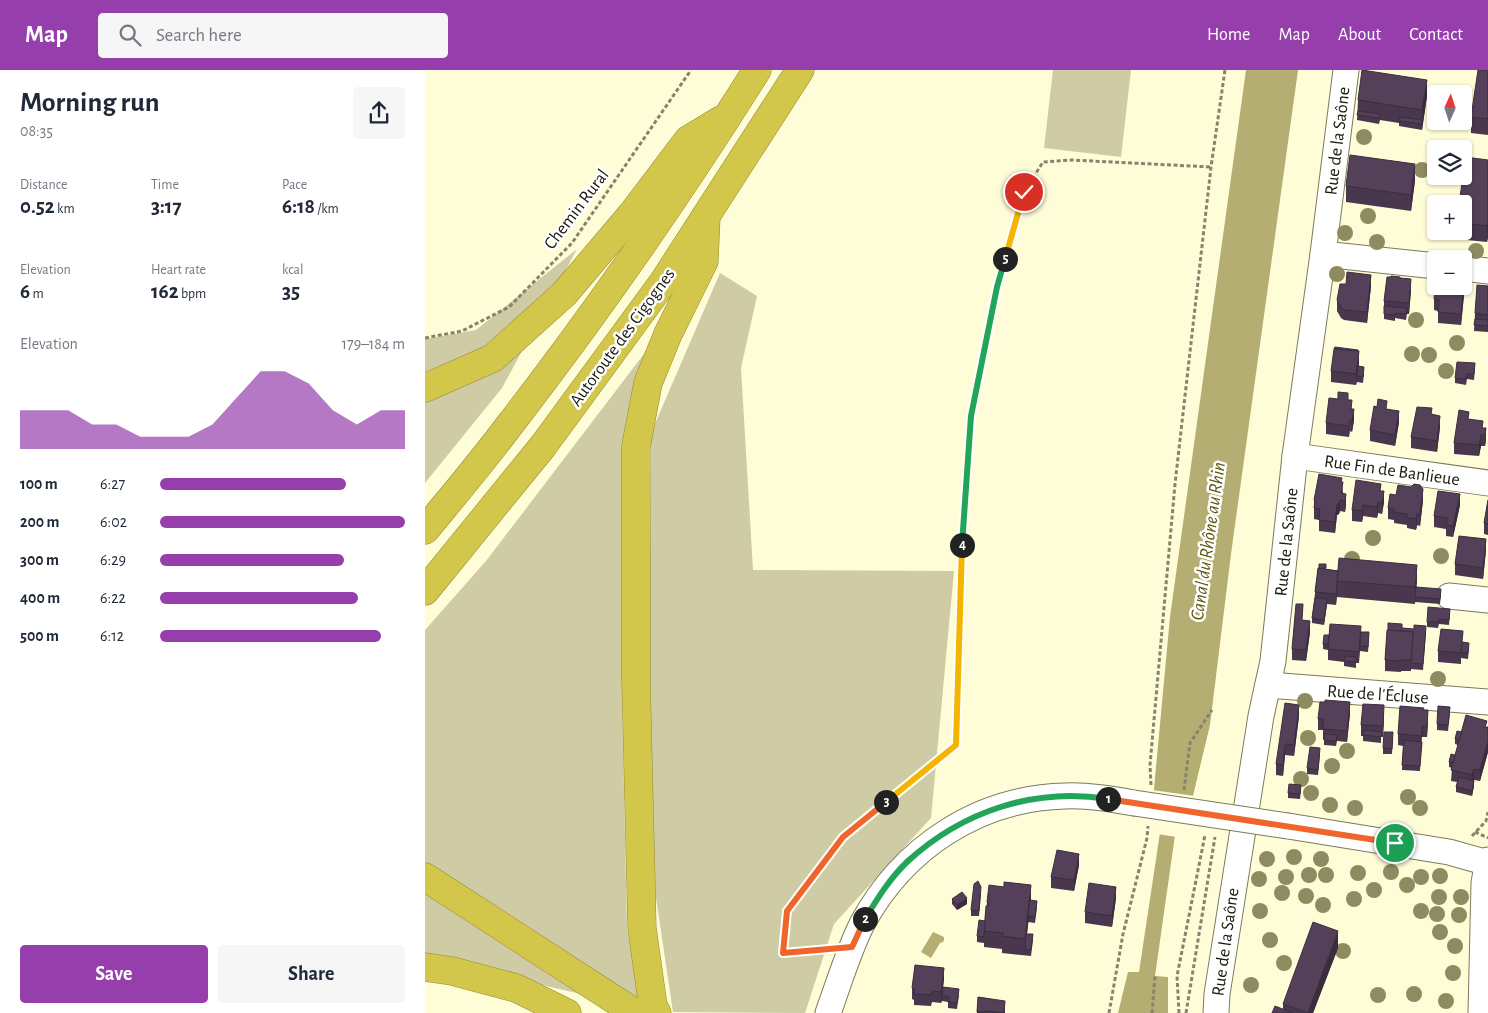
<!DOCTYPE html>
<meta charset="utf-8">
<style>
:root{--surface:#fff;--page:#f6f6f7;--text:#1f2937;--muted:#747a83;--accent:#963fac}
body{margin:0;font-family:"Alegreya Sans",sans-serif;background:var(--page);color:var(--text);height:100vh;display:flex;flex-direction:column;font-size:19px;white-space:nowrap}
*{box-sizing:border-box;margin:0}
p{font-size:16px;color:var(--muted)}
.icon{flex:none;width:28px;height:28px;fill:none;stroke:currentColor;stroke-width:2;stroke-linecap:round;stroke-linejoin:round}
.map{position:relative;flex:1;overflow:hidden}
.panel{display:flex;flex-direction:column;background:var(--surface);width:425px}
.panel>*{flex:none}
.needle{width:32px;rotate:3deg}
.tools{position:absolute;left:1002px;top:15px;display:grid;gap:10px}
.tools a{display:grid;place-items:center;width:45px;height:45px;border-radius:5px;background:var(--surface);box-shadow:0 1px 4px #0004;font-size:25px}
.pin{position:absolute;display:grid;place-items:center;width:42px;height:42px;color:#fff;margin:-21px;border:2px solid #fff;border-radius:50%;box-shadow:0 1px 5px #0007}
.km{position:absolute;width:25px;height:25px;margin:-12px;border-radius:50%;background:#222;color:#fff;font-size:14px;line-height:25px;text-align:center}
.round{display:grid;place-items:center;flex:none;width:52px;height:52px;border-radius:5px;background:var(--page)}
.overview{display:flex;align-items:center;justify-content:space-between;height:85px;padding:0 20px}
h1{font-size:28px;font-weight:600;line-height:38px}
.metrics{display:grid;grid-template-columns:repeat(3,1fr);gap:8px;height:85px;padding:5px 20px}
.metrics div{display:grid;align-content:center}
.metrics b{font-size:21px;font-weight:600}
.metrics small{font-size:14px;font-weight:400}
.metrics p{font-size:14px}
.chart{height:140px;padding:10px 20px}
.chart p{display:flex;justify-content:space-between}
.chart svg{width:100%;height:90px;margin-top:5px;fill:var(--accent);opacity:.7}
.action{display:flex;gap:10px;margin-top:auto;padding:10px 20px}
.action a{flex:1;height:58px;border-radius:5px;background:var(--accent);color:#fff;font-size:20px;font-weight:600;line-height:58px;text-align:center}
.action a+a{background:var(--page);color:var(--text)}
ul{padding:0 20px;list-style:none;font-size:16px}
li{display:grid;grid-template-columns:80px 60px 1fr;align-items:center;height:38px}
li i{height:12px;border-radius:6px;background:var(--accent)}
header{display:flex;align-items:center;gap:30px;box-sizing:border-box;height:70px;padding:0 25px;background:var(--accent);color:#fff}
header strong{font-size:24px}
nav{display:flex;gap:28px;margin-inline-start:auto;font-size:18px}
.search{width:350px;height:45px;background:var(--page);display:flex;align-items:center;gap:12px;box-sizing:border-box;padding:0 18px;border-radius:5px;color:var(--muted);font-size:19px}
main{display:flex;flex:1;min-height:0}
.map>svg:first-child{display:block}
.green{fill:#cecba5}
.water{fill:#b4ae73}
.pier{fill:#fffcd8}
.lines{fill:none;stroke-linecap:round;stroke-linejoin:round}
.minor-casing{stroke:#7d7a5a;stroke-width:27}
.highway-casing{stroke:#928a35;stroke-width:29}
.path{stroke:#86846d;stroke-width:3;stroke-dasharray:4 2.5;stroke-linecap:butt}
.minor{stroke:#fff;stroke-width:25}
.highway{stroke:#d3c74b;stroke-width:28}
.minor-bridge-casing{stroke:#7d7a5a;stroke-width:27;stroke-linecap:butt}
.minor-bridge{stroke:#fff;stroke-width:25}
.tree{fill:#8f8b61}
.wall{fill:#48374d}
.shaded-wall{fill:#3b2d3e}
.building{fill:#544059;stroke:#3b2d3e}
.split-1-casing{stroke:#fff;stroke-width:10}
.split-2-casing{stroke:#fff;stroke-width:10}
.split-3-casing{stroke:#fff;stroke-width:10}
.split-4-casing{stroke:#fff;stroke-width:10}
.split-5-casing{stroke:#fff;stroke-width:10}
.split-6-casing{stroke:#fff;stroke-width:10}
.split-1{stroke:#f0652b;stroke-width:6}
.split-2{stroke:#22a559;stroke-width:6}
.split-3{stroke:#f0652b;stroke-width:6}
.split-4{stroke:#f5b400;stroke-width:6}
.split-5{stroke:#22a559;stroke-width:6}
.split-6{stroke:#f5b400;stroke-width:6}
.labels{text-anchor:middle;stroke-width:5;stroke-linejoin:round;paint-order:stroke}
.street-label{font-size:18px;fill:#19180b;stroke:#fff}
.water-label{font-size:19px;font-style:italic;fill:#5c560f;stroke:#fff}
</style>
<header>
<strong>Map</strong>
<div class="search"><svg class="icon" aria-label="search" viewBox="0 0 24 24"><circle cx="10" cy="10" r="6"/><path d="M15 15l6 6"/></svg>Search here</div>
<nav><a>Home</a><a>Map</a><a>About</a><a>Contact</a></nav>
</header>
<main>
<section class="panel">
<div class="overview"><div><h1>Morning run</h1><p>08:35</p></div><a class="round"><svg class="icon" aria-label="share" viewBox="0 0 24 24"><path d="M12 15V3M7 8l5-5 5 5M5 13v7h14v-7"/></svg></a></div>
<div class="metrics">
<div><p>Distance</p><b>0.52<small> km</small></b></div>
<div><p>Time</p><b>3:17</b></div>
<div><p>Pace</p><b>6:18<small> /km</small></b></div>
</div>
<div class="metrics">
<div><p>Elevation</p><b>6<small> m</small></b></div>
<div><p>Heart rate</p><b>162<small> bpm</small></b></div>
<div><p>kcal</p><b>35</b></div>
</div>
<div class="chart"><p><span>Elevation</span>179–184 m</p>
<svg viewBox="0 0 160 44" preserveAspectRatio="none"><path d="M0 44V25L10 25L20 25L30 32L40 32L50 38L60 38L70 38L80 32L90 19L100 6L110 6L120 12L130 25L140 32L150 25L160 25V44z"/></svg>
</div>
<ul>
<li><b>100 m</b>6:27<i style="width:76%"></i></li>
<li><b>200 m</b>6:02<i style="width:100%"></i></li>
<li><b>300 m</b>6:29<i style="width:75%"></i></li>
<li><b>400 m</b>6:22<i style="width:81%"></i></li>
<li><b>500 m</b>6:12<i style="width:90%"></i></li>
</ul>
<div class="action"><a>Save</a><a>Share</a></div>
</section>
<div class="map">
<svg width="1063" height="943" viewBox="0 0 1063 943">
<rect width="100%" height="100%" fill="#fffcd8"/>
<g class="green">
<polygon points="628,0 706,0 696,87 619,78"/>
<polygon points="152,179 77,318 0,413 0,269 51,260"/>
<polygon points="295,203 332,226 316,298 328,500 529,501 506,748 409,854 380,943 248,942 227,801 224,604 226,363"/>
<polygon points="225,276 200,364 197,630 202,858 215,932 195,933 0,888 0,560 61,491"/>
</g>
<g class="water">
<polygon points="821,0 873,0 806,484 785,655 761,755 751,758 730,906 743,907 743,943 693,943 703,902 714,902 736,756 726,751 745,547"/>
<polygon points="508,862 519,867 519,870 518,872 515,873 506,888 496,882"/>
</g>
<polygon class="pier" points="727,720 770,726 763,756 753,759 752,767 732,764 733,756 732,754 724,752"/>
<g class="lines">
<g class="minor-casing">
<g id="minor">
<polyline points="898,184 1011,196"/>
<polyline points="1039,198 1063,201"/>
<polyline points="870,386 1063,413"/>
<polyline points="1024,526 1063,530"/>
<polyline points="843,615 1063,632"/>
<polyline points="863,756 1024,782 1063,793"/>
<path d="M403 943C414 913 423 882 437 854 478 778 553 728 640 726 663 725 686 729 709 733"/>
<polyline points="791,943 792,924 836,646 848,591 870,386 898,184 921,0"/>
<polyline points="1056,943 1059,813 1063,790"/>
</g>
</g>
<g class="highway-casing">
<g id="highway">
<polyline points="0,318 68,288 139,224 207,144 263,70 296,50"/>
<path d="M0 460C28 426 57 392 83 357 172 242 255 123 332 0"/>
<polyline points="0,521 118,376 239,211 375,0"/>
<polyline points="0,807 210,943"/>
<polyline points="0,897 27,901 91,918 142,943"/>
<polyline points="232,943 228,936 217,858 211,610 211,376 223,313 243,264 279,191 281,146"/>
</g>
</g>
<g class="path">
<polyline points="0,268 37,261 84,237 147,173 266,0"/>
<polyline points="726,715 725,695 750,414 786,97 800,0"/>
<polyline points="759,720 765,673 787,640"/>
<polyline points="1050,762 1063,768"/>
<polyline points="1047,766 1061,751 1063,742"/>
<polyline points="404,879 358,883 362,841 418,767 531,675 537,467 545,346 572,217 599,122 618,92 647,90 786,97"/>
<polyline points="684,943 698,864 722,768 723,756"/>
<polyline points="727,943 730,906"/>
<polyline points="754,943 752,906 780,765"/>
<polyline points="761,943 790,767"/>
</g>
<use href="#minor" class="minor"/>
<use href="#highway" class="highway"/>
<g class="minor-bridge-casing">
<polyline id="minor-bridge" points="709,733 863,756"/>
</g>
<use href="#minor-bridge" class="minor-bridge"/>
</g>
<g class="tree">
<circle cx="939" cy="67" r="8"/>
<circle cx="997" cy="100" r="8"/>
<circle cx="943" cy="146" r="8"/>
<circle cx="920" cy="163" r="8"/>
<circle cx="952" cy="172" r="8"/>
<circle cx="1051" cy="181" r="8"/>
<circle cx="912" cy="204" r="8"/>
<circle cx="991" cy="250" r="8"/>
<circle cx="1032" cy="273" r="8"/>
<circle cx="987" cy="284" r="8"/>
<circle cx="1004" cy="285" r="8"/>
<circle cx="1021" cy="301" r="8"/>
<circle cx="948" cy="468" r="8"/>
<circle cx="1016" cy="486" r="8"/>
<circle cx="927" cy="489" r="8"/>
<circle cx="1013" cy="609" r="8"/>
<circle cx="880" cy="631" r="8"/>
<circle cx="883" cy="668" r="8"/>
<circle cx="922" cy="681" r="8"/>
<circle cx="907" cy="696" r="8"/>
<circle cx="876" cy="709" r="8"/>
<circle cx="886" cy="723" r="8"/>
<circle cx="983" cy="727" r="8"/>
<circle cx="905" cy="735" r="8"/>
<circle cx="930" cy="738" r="8"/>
<circle cx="995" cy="738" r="8"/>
<circle cx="869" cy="787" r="8"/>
<circle cx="842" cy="789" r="8"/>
<circle cx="896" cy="789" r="8"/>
<circle cx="966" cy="802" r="8"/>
<circle cx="933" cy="803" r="8"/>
<circle cx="884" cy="805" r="8"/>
<circle cx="901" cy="805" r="8"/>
<circle cx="1015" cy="806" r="8"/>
<circle cx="861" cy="807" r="8"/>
<circle cx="996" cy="807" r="8"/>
<circle cx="834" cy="809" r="8"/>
<circle cx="982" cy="815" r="8"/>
<circle cx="949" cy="820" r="8"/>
<circle cx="857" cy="823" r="8"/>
<circle cx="881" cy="826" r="8"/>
<circle cx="1014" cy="827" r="8"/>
<circle cx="1036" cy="827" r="8"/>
<circle cx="929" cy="829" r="8"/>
<circle cx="898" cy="835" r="8"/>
<circle cx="835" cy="841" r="8"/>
<circle cx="996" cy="841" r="8"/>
<circle cx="1012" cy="844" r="8"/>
<circle cx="1034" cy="845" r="8"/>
<circle cx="1015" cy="862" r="8"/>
<circle cx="845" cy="870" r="8"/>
<circle cx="1030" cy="876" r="8"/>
<circle cx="918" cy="881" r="8"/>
<circle cx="859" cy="893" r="8"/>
<circle cx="1028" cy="903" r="8"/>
<circle cx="826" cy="915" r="8"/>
<circle cx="989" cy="924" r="8"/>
<circle cx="953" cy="925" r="8"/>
<circle cx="1021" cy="931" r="8"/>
</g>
<g class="wall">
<polygon points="1063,0 1063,65 1046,63 1046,47"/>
<polygon points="1002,26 997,60 974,56 974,53 955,50 954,54 932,50 933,30"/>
<polygon points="1063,90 1063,167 1062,172 1031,169 1031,161 1039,161 1039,134"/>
<polygon points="990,110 986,141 921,132 921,116"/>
<polygon points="975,208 986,220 984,244 982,244 981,250 970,248 970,251 959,249 959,231"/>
<polygon points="946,216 942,253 919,250 916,248 912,241 912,230"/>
<polygon points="1063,216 1063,262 1049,261 1050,243"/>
<polygon points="1039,225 1036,255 1013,253 1013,241 1009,240 1009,229"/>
<polygon points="934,292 934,296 939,303 938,313 932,312 931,315 906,312 906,301"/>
<polygon points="1050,299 1049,310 1042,309 1041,315 1030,313 1030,308"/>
<polygon points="923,330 927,339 929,350 927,362 925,361 924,367 901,364 901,353"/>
<polygon points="962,339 974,352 970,376 945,371 945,360"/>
<polygon points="1007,345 1015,357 1012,382 986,378 986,367"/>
<polygon points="1044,349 1058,358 1061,369 1060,376 1056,376 1054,386 1029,384 1029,373"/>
<polygon points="917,412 918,423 921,435 920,442 915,441 914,444 912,445 910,463 894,461 894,450 889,449 889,430"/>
<polygon points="956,421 959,432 957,444 953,443 952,448 938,446 937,452 927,451 927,440"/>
<polygon points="998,430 995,456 992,455 991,460 982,458 982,455 969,453 969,450 963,449 963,438"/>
<polygon points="1063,430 1063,465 1059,464 1059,453"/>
<polygon points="1035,435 1028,467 1021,466 1021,459 1009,457 1009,446"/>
<polygon points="1061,480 1058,509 1030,505 1030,494"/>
<polygon points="901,494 901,499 992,511 991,517 1016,525 1015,534 990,532 990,534 912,527 912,524 911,535 902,534 899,555 887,553 887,548 893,498"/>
<polygon points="1025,544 1024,555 1014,554 1013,558 1002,557 1002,552"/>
<polygon points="878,550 885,562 881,591 867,590 867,579"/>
<polygon points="977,558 1001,562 998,600 986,599 986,597 986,601 976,601 976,602 960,601 960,590"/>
<polygon points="936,562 944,568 943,582 935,581 934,593 931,593 931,598 919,596 919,592 903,590 903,580 898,579 898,574 904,565"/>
<polygon points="1038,572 1044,578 1043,589 1036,588 1036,594 1013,592 1013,581"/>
<polygon points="925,643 922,672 912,671 911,676 899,675 899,670 898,669 898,660 893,660 893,649"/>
<polygon points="1025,643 1023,661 1012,660 1012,654"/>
<polygon points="874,646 869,686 860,685 858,706 851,705 851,694"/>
<polygon points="959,646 958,667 956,667 956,673 938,671 938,666 936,666 936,655"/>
<polygon points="1003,651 1002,667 997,667 995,701 977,700 978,676 973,675 973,664"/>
<polygon points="1062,657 1063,657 1063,682 1055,711 1049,710 1049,716 1047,726 1031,722 1031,717 1032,712 1026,711 1027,698 1024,697 1024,692 1030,685 1033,675 1030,674 1030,669 1037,662"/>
<polygon points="968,668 967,684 958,684 958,678"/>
<polygon points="895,684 893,705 882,704 882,698"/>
<polygon points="876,720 875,729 863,728 863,723"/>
<polygon points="654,795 649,821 626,818 626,807"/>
<polygon points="579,817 606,831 612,837 610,853 603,852 602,864 608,870 606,886 577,883 577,879 559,877 559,873 552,872 552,866 560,851 562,832"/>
<polygon points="556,822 554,846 546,846 546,840"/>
<polygon points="691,828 687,857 660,853 660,842"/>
<polygon points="527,829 542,834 532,840 527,834"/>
<polygon points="913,878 888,943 847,943 858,939 858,934"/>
<polygon points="519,909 518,917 534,925 532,939 523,938 523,932 517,931 516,933 507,932 506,936 489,935 489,930 487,929 487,918"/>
<polygon points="553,927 580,936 580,943 552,943"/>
</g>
<g class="shaded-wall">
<polygon points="1002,10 1002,26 997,60 997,40"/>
<polygon points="990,94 990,110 986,141 986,125"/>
<polygon points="1063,151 1063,167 1062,172 1062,156"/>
<polygon points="946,205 946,216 942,253 942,242"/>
<polygon points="986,209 986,220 984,244 984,233"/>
<polygon points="1039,214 1039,225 1036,255 1036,244"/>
<polygon points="934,281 934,292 932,306 931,315 931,304"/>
<polygon points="929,339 929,350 927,362 927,351"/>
<polygon points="974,341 974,352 970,376 970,365"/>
<polygon points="1015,346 1015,357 1012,382 1012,371"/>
<polygon points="1061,358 1061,369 1060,376 1060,365"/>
<polygon points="1056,365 1056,376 1054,386 1054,375"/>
<polygon points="998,419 998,430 995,456 995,445"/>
<polygon points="959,421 959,432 957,444 957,433"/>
<polygon points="921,424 921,435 920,442 920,431"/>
<polygon points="1035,424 1035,435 1028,467 1028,456"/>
<polygon points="915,430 915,441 914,444 912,445 910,463 910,452 912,434"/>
<polygon points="953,432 953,443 952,448 952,437"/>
<polygon points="938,435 938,446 937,452 937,441"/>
<polygon points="992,444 992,455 991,460 991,449"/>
<polygon points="1061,469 1061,480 1058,509 1058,498"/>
<polygon points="992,495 992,511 990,534 990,517"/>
<polygon points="912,513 912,524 911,535 911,524"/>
<polygon points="902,529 902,534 899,555 899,550"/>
<polygon points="885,551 885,562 881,591 881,580"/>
<polygon points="925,632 925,643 922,672 922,661"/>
<polygon points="874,635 874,646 869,686 869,675"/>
<polygon points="959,635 959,646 958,667 958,656"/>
<polygon points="1003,640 1003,651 1002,667 1002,656"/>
<polygon points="1063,671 1063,682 1055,711 1055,700"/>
<polygon points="860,674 860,685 858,706 858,695"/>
<polygon points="1049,699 1049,710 1047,716 1047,705"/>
<polygon points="1049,711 1049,716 1047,726 1047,721"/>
<polygon points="654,784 654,795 649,821 649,810"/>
<polygon points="606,815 606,831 600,880 600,869"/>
<polygon points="691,817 691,828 687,857 687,846"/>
<polygon points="542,828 542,834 532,840 532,835"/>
<polygon points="913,861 913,878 888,943 883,943"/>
<polygon points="519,898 519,909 516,933 516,922"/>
</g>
<g class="building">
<polygon points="937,0 1002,10 997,40 933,30"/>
<polygon points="1053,0 1063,0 1063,49 1046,47"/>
<polygon points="933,41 955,44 954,48 932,45"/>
<polygon points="975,47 997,50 997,54 974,51"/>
<polygon points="925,85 990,94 986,125 921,116"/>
<polygon points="1040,87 1063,90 1063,151 1062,156 1039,153 1039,134 1034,134 1038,106 1039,106 1039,98"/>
<polygon points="922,202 946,205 942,242 919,240 916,237 912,230 915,214 921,214"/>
<polygon points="966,206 975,207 975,208 986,209 984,233 959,231 962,207 966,207"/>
<polygon points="1011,211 1011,216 1039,216 1039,214 1036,244 1013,242 1014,230 1009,229"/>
<polygon points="1052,215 1063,216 1063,245 1050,243"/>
<polygon points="959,236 982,238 981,244 970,243 970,245 959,244"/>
<polygon points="1050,249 1063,250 1063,256 1049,255"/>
<polygon points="910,277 933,280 933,281 909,279"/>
<polygon points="909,279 934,281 931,304 906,301"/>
<polygon points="1032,292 1050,293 1049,304 1042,304 1041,309 1030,308"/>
<polygon points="933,296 939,297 938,307 932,306"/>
<polygon points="913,322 923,323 923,330 927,330 926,339 929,339 927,351 925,350 924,356 901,353 904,328 913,329"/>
<polygon points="953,329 962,331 961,339 974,341 970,365 945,360 949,336 952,337"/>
<polygon points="992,337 1007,338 1006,344 1015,346 1012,371 986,367"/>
<polygon points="1034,340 1044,342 1043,349 1058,351 1057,358 1061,358 1060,365 1056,365 1054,375 1029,373"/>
<polygon points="894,404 917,408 916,412 918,412 916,423 921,424 920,431 915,430 914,433 912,434 910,452 894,450 895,439 889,438 890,431 889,430"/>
<polygon points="931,410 956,414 955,421 959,421 957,433 953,432 952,437 938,435 937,441 927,440"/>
<polygon points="989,414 995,415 998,419 995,445 992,444 991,449 982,448 982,444 969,442 969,439 963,438 965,424 971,425 973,415 986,417"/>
<polygon points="1013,421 1035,424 1028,456 1021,455 1023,448 1009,446"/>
<polygon points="1063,430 1063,454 1059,453"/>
<polygon points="1034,466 1061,469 1058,498 1030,494"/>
<polygon points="914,488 992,495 990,517 912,511"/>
<polygon points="894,494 901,494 901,498 897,498 897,499 894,498"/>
<polygon points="893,498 913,501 911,524 890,522"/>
<polygon points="991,517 1016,519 1015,529 990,527"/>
<polygon points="890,528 902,529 899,550 887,548"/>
<polygon points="871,534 878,534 877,550 885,551 881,580 867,579"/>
<polygon points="1003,537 1025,539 1024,550 1014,549 1013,552 1002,552"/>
<polygon points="963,553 977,554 977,558 989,559 989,555 1001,556 998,594 986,593 988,562 963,560"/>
<polygon points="905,554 936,556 934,582 903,579"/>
<polygon points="1016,559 1038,561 1036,583 1013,581"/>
<polygon points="962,560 988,562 986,590 976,590 976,591 960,590"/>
<polygon points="936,562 944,562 943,577 935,576"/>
<polygon points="899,565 904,565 903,574 898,574"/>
<polygon points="1037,572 1044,573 1043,583 1036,582"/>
<polygon points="920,586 931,587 931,592 919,591"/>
<polygon points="900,630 925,632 922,661 898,659 898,649 893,649 895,632 900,632"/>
<polygon points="860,633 874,635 869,675 860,674 858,695 851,694"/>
<polygon points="938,634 959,635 958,656 936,655"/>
<polygon points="975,636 999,638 998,640 1003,640 1002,656 997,656 997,666 973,664"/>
<polygon points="1013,636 1025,637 1023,655 1012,654"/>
<polygon points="1041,645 1062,651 1060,657 1063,657 1063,671 1055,700 1049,699 1047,705 1026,700"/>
<polygon points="938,660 957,662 956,667 938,665"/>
<polygon points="1032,661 1037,662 1034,670 1030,669"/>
<polygon points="959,662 968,662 967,679 958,678"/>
<polygon points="900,664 912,665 911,671 899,670"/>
<polygon points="979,670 997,672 995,696 977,695"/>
<polygon points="885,677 895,678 893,700 882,698"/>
<polygon points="1026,684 1030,685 1028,693 1024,692"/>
<polygon points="1034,707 1049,711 1047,721 1031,717"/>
<polygon points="864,714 876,715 875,724 863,723"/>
<polygon points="632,780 654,784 649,810 626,807"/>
<polygon points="553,811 556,817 554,841 546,840 549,814"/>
<polygon points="579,812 606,815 600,869 577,866 578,863 559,861 561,836 563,836 564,834 564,832 562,832 564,815 579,817"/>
<polygon points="664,813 691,817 687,846 660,842"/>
<polygon points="537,822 542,828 532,835 527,829"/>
<polygon points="605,830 612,831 610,847 603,846"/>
<polygon points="554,850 560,851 559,867 552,866"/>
<polygon points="888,852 913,861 883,943 858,934"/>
<polygon points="601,864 608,864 606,880 600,880"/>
<polygon points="490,895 519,898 516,922 507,921 506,925 489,924 490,919 487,918"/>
<polygon points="518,917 534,919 532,933 523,932 524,927 517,926"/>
<polygon points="553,927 580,931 579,943 560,941 559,942 552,942"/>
<polygon points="850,936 868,943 847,943"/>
</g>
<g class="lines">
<g class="split-1-casing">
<polyline id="split-1" points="683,729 970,773"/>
</g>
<g class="split-2-casing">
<path id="split-2" d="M440 849C452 829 465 808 483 791 538 741 610 717 683 729"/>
</g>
<g class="split-3-casing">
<polyline id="split-3" points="440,849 427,877 358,883 362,841 418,767 461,732"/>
</g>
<g class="split-4-casing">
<polyline id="split-4" points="461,732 531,675 537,475"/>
</g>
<g class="split-5-casing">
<polyline id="split-5" points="537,475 546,346 572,217 580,189"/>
</g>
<g class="split-6-casing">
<polyline id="split-6" points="580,189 599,122"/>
</g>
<use href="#split-1" class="split-1"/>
<use href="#split-2" class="split-2"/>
<use href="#split-3" class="split-3"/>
<use href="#split-4" class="split-4"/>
<use href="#split-5" class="split-5"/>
<use href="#split-6" class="split-6"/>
</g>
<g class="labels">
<g class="street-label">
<text transform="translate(912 71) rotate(-83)" y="6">Rue de la Saône</text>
<text transform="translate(151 139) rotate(-53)" y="6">Chemin Rural</text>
<text transform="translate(197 267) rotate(-54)" y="6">Autoroute des Cigognes</text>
<text transform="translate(967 400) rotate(8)" y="6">Rue Fin de Banlieue</text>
<text transform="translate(861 472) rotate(-84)" y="6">Rue de la Saône</text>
<text transform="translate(953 624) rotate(4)" y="6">Rue de l'Écluse</text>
<text transform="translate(800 872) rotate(-82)" y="6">Rue de la Saône</text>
</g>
<g class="water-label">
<text transform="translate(782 471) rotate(-82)" y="7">Canal du Rhône au Rhin</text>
</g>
</g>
</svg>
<div class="tools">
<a><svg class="needle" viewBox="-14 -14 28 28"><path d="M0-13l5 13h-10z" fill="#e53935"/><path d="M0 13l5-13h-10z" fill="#747a83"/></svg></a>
<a><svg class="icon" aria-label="layers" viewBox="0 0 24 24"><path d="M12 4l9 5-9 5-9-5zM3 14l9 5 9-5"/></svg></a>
<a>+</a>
<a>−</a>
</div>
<div class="pin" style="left:970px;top:773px;background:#1e9e55"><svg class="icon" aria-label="arrive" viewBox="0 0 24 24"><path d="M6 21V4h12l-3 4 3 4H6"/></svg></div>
<div class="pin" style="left:599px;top:122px;background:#d93025"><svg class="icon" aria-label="check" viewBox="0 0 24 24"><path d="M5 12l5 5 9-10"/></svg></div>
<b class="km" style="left:683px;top:729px">1</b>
<b class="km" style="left:440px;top:849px">2</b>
<b class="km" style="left:461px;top:732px">3</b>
<b class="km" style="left:537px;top:475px">4</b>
<b class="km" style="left:580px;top:189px">5</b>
</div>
</main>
